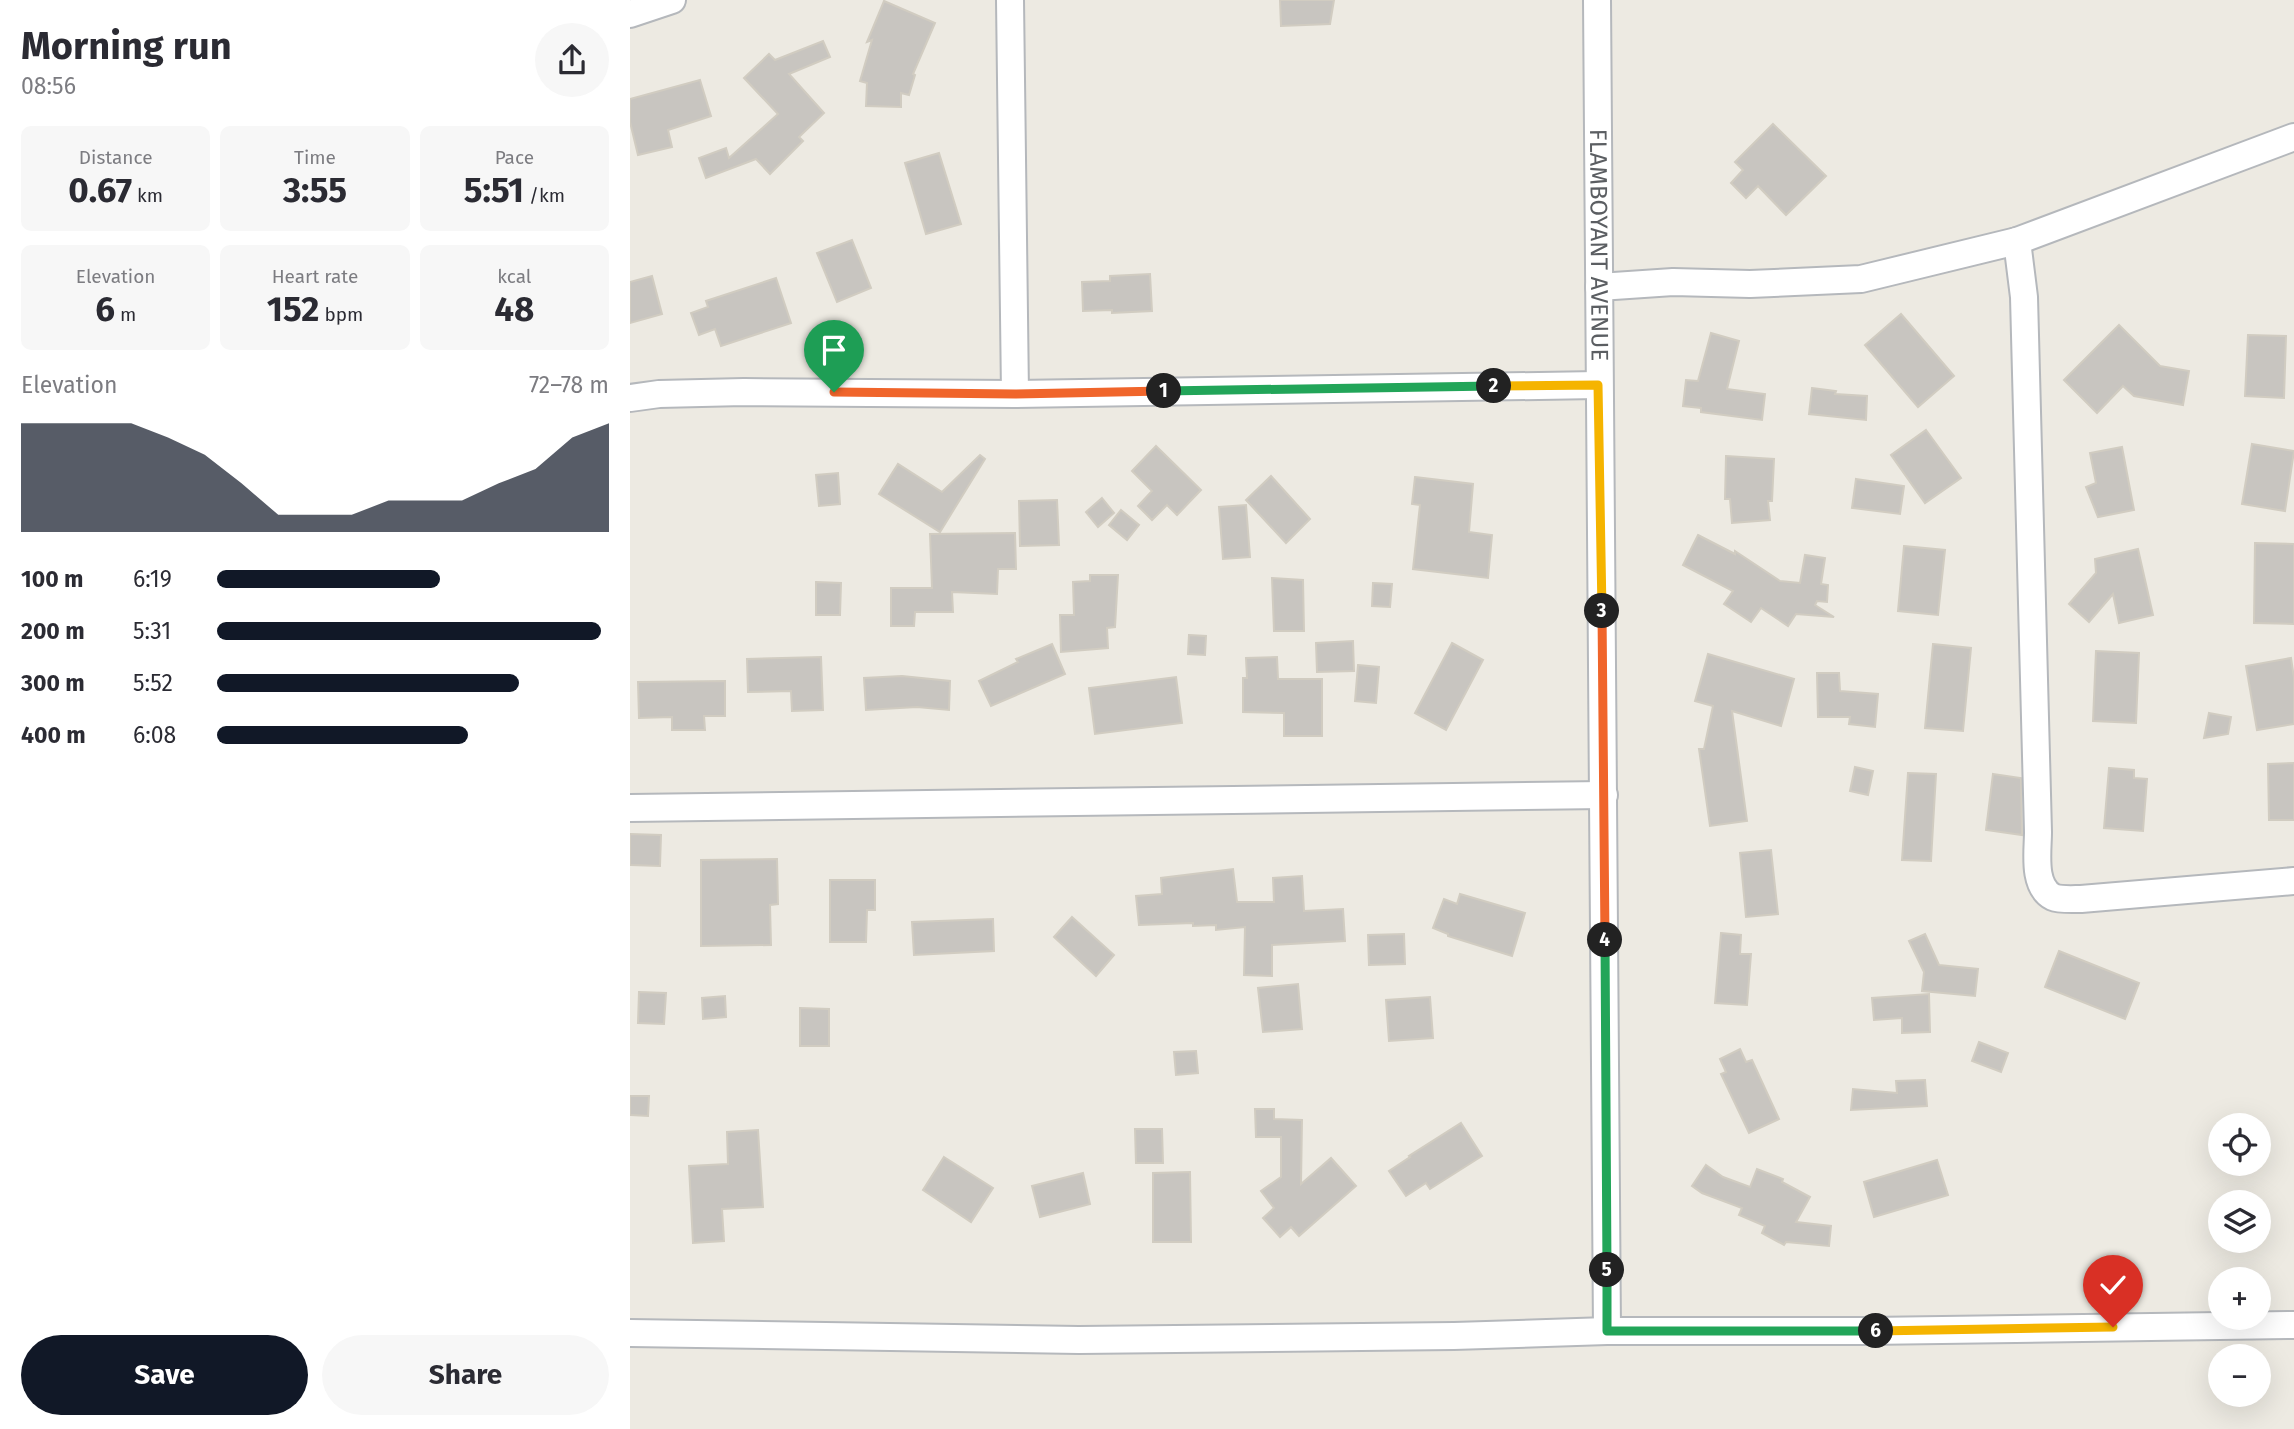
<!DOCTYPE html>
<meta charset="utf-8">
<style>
:root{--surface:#fff;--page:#f7f7f7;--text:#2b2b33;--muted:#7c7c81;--accent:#111827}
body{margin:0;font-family:"Fira Sans",sans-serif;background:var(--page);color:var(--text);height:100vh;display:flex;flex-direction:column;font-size:26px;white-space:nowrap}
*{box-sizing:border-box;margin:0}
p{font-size:23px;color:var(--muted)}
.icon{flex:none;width:38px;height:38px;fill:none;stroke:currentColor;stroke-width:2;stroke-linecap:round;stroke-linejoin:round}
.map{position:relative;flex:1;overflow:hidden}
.sheet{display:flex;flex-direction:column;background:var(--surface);width:630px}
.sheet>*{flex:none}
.fabs{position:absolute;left:1578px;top:1113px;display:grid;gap:14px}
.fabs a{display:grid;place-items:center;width:63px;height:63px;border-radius:50%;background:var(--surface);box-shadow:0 7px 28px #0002;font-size:35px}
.pin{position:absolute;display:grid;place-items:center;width:60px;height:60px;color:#fff;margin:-72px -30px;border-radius:50% 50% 50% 0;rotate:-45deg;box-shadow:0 0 7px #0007}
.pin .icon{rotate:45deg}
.km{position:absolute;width:35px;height:35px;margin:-18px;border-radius:50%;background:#222;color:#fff;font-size:19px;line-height:35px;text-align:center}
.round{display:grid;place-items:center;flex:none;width:74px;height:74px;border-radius:37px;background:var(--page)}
.summary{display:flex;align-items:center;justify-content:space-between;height:119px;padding:0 21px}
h1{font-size:38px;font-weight:700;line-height:52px}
.figures{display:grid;grid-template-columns:repeat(3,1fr);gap:10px;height:119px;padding:7px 21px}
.figures div{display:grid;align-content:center;border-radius:10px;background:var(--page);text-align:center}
.figures b{font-size:35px;font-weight:700}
.figures small{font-size:19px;font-weight:400}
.figures p{font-size:19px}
.chart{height:196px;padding:14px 21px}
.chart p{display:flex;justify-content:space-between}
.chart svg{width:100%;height:126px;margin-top:7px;fill:var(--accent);opacity:.7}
.cta{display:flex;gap:14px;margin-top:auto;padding:14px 21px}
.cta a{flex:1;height:80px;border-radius:42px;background:var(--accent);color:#fff;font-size:28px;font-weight:700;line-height:80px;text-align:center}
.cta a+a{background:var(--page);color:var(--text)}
ul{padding:0 21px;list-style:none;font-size:23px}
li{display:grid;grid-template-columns:112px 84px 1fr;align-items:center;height:52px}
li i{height:18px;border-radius:9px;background:var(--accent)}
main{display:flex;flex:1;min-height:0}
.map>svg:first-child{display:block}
.building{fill:#c8c5c0;stroke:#d1ccc1;stroke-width:2}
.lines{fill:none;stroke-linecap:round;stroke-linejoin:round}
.street-casing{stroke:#b5b8bc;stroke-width:30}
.street{stroke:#fff;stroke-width:26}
.split-1-casing{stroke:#fff;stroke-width:14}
.split-2-casing{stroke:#fff;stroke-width:14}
.split-3-casing{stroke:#fff;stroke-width:14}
.split-4-casing{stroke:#fff;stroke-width:14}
.split-5-casing{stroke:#fff;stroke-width:14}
.split-6-casing{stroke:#fff;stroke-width:14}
.split-7-casing{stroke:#fff;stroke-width:14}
.split-1{stroke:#f0652b;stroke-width:9}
.split-2{stroke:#22a559;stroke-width:9}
.split-3{stroke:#f5b400;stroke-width:9}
.split-4{stroke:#f0652b;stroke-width:9}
.split-5{stroke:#22a559;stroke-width:9}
.split-6{stroke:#22a559;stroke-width:9}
.split-7{stroke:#f5b400;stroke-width:9}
.labels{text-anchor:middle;stroke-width:6;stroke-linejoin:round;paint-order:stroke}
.street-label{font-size:24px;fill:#5b5e62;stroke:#fff}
</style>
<main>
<section class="sheet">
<div class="summary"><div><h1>Morning run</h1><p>08:56</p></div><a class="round"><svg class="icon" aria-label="share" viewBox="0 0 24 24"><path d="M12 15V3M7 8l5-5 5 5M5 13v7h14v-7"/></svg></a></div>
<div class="figures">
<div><p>Distance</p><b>0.67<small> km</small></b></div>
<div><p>Time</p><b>3:55</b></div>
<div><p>Pace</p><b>5:51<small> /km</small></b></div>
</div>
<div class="figures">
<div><p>Elevation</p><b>6<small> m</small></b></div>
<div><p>Heart rate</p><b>152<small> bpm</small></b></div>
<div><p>kcal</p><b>48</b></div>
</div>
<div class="chart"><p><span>Elevation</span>72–78 m</p>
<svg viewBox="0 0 160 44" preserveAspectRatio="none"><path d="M0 44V6L10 6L20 6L30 6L40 11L50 17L60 27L70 38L80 38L90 38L100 33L110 33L120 33L130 27L140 22L150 11L160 6V44z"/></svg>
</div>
<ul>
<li><b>100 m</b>6:19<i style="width:57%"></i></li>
<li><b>200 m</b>5:31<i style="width:98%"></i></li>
<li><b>300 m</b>5:52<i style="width:77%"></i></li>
<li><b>400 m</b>6:08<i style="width:64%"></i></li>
</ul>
<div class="cta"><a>Save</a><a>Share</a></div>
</section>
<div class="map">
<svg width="1664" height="1429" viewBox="0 0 1664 1429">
<rect width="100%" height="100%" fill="#edeae2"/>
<g class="building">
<polygon points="650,0 704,0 700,24 651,26"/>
<polygon points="254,1 305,23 283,74 285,75 279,95 271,93 271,107 236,106 237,83 230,81 242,40 237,42"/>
<polygon points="193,41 200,57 159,74 194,113 169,137 173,141 140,174 126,159 76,178 69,158 96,148 99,158 148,114 114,78 139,54 145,60"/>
<polygon points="70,80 81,116 38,130 42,147 8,155 0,122 0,99"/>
<polygon points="1143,124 1196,176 1156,215 1128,186 1116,198 1101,183 1113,170 1105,162"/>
<polygon points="309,153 331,224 296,234 275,163"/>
<polygon points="222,240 241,288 207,302 187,253"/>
<polygon points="520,274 522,311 482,313 482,310 453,311 452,282 480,281 480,276"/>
<polygon points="22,276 32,314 0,323 0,282"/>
<polygon points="146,278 161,323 91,346 85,329 69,335 61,313 78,307 76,301"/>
<polygon points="1271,314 1324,376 1288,407 1235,345"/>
<polygon points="1489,325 1530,366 1559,371 1553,405 1504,396 1493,386 1467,413 1434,380"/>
<polygon points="1081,333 1109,341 1097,389 1135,394 1132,420 1071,412 1071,408 1053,406 1056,380 1068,381"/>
<polygon points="1618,335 1656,336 1654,398 1615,396"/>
<polygon points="1182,388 1206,391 1205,394 1237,396 1236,420 1179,414"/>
<polygon points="1296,430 1331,478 1295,503 1261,455"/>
<polygon points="1622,444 1664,451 1655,511 1612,504"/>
<polygon points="526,446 571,490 547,515 537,505 522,520 508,506 522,491 502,471"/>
<polygon points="1492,447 1504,510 1468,517 1456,487 1466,483 1460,453"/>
<polygon points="350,455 355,459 310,532 249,494 268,464 312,492"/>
<polygon points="1096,456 1144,459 1142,501 1138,501 1140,520 1102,523 1100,499 1095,499"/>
<polygon points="208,473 210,504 189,506 186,475"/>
<polygon points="641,476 680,519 656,543 616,500"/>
<polygon points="785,477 843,484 839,532 862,535 858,578 783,569 790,505 782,504"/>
<polygon points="1226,479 1274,486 1270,514 1222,508"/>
<polygon points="472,498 484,513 468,527 456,512"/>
<polygon points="427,500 429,545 390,546 389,501"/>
<polygon points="616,505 620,557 593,559 589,507"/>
<polygon points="491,510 509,525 497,540 479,525"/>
<polygon points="385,533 386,569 368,569 367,594 322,592 323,612 285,612 284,626 261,626 261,588 302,588 300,534"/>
<polygon points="1068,535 1105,554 1105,551 1150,581 1170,583 1175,555 1195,558 1191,584 1198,585 1197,602 1187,601 1185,605 1204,617 1166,614 1158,626 1131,608 1121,622 1094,604 1103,591 1053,565"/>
<polygon points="1625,543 1664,544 1664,624 1624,623"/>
<polygon points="1274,546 1315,550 1308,615 1268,611"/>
<polygon points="1508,549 1523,615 1489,623 1483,594 1459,622 1439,604 1466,573 1465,559"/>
<polygon points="460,575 488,575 485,627 477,628 478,648 431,652 430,615 444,615 443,582 460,581"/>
<polygon points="642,578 673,580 674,631 644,631"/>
<polygon points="186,582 211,583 210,615 186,615"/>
<polygon points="743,583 762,584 760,607 742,606"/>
<polygon points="559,635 576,636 575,655 558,654"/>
<polygon points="723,641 724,671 687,672 686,643"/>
<polygon points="822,643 853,660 816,730 785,713"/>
<polygon points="422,644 435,674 361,706 349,681 388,662 386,659"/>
<polygon points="1303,644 1341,648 1333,731 1295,728"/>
<polygon points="1466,651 1509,653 1506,723 1463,721"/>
<polygon points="1078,654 1164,679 1151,726 1102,711 1117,821 1080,826 1069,749 1074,749 1083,706 1065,701"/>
<polygon points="191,657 193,710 162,711 161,691 118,692 117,659"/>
<polygon points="647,657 648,679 692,679 692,736 654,736 654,713 613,712 613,678 617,678 616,658"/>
<polygon points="1661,658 1664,678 1664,724 1627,730 1616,666"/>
<polygon points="728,665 749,667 746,703 725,701"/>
<polygon points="1187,673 1209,673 1210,691 1248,694 1245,727 1219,724 1220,717 1188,717"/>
<polygon points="272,676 320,681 319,710 287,707 236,710 234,678"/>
<polygon points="546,677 552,723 465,734 459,688"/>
<polygon points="95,681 95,716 74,716 75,730 42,730 42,717 9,718 8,682"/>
<polygon points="1579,713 1601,717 1598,734 1574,738"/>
<polygon points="1664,763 1664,820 1639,820 1638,764"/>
<polygon points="1225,767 1243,771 1238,795 1220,791"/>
<polygon points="1479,768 1504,770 1504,778 1517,779 1513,831 1474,828"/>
<polygon points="1278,773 1306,774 1301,861 1272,860"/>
<polygon points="1363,774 1391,778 1392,835 1356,830"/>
<polygon points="0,834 31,835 30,866 0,865"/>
<polygon points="1141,850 1148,914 1116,917 1110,853"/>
<polygon points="147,859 148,904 140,905 141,945 71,946 71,860"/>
<polygon points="603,869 607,902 644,902 643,878 672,876 674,911 713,909 715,941 642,945 642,976 614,975 615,927 586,930 586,925 563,926 563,923 509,925 506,896 532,894 531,878"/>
<polygon points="200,880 245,880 245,910 237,910 236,942 200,942"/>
<polygon points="830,894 895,913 882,956 818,936 818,934 803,928 814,899 827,904"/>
<polygon points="442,917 484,955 466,976 424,937"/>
<polygon points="363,919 364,951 284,955 282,922"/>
<polygon points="1091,933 1111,935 1110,954 1121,954 1117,1005 1085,1003"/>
<polygon points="774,934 775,964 739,965 738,935"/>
<polygon points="1295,934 1309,965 1348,969 1345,996 1292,991 1294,972 1279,941"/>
<polygon points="1429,951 1509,983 1495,1019 1415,987"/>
<polygon points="668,984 672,1029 633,1032 628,988"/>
<polygon points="9,992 36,993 34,1024 8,1023"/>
<polygon points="1299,994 1300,1032 1272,1033 1272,1018 1244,1020 1242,998"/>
<polygon points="95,996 96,1017 73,1019 72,998"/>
<polygon points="800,997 803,1038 759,1041 756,1000"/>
<polygon points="170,1008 199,1009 199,1046 170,1046"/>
<polygon points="1349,1042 1378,1053 1371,1072 1342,1061"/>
<polygon points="1110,1049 1116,1062 1122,1060 1149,1119 1119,1133 1091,1074 1096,1072 1090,1059"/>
<polygon points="566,1051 568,1073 546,1075 544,1052"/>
<polygon points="1295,1080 1297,1106 1221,1110 1223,1089 1267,1093 1266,1081"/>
<polygon points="0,1096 19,1096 18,1116 0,1115"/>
<polygon points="625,1109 644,1109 644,1119 672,1120 671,1184 701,1158 726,1186 669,1236 661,1227 650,1237 633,1218 644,1208 631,1191 651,1177 651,1137 626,1137"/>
<polygon points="831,1123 852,1156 800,1189 796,1183 776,1196 759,1171 780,1157 779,1156"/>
<polygon points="505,1129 532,1129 533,1163 506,1163"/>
<polygon points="128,1130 133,1207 92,1209 94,1241 63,1243 59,1166 98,1164 97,1132"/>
<polygon points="314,1157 363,1188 341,1222 293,1190"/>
<polygon points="1307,1160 1318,1195 1244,1217 1234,1182"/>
<polygon points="1076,1165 1093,1177 1120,1187 1127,1169 1153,1179 1152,1182 1180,1197 1166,1222 1201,1226 1199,1246 1156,1242 1154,1245 1132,1233 1135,1226 1109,1215 1112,1208 1072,1193 1062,1186"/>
<polygon points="560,1172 561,1242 523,1242 523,1173"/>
<polygon points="453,1173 460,1204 410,1217 402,1186"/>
</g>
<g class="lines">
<g class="street-casing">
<g id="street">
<polyline points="380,0 385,394"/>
<path id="s1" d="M967 0 977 1331"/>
<polyline points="0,14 42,0"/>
<path d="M1387 241 1394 297 1408 832C1408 851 1402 886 1423 897 1430 900 1443 899 1451 899L1664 881"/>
<polyline points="969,287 1043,282 1120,284 1231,279 1387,241 1664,137"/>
<polyline points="0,398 29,394 114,392 385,394 968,385"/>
<polyline points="0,808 974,795"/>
<polyline points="0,1333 449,1340 824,1336 977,1331 1238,1331 1664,1325"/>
</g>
</g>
<use href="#street" class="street"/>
</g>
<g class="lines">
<g class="split-1-casing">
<polyline id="split-1" points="204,392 385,394 534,391"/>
</g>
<g class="split-2-casing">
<polyline id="split-2" points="534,391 864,386"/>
</g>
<g class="split-3-casing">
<polyline id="split-3" points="864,386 968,385 972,611"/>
</g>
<g class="split-4-casing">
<polyline id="split-4" points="972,611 975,940"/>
</g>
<g class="split-5-casing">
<polyline id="split-5" points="975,940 977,1270"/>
</g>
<g class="split-6-casing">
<polyline id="split-6" points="977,1270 977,1331 1246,1331"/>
</g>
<g class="split-7-casing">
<polyline id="split-7" points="1246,1331 1483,1327"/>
</g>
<use href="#split-1" class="split-1"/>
<use href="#split-2" class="split-2"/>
<use href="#split-3" class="split-3"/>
<use href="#split-4" class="split-4"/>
<use href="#split-5" class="split-5"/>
<use href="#split-6" class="split-6"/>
<use href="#split-7" class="split-7"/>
</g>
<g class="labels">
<g class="street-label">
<text dy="8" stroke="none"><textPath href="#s1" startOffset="245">FLAMBOYANT AVENUE</textPath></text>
</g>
</g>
</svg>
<div class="fabs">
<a><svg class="icon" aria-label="locate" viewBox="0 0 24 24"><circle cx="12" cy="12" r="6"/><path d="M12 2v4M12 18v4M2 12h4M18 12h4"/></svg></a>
<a><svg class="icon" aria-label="layers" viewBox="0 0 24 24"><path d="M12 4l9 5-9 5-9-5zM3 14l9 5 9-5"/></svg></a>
<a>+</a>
<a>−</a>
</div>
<div class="pin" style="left:204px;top:392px;background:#1e9e55"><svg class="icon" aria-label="arrive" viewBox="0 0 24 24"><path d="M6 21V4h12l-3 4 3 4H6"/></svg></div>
<div class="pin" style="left:1483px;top:1327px;background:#d93025"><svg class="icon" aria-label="check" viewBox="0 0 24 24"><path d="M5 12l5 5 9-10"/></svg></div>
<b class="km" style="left:534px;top:391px">1</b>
<b class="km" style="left:864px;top:386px">2</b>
<b class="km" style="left:972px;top:611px">3</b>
<b class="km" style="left:975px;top:940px">4</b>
<b class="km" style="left:977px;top:1270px">5</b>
<b class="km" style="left:1246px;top:1331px">6</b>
</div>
</main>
